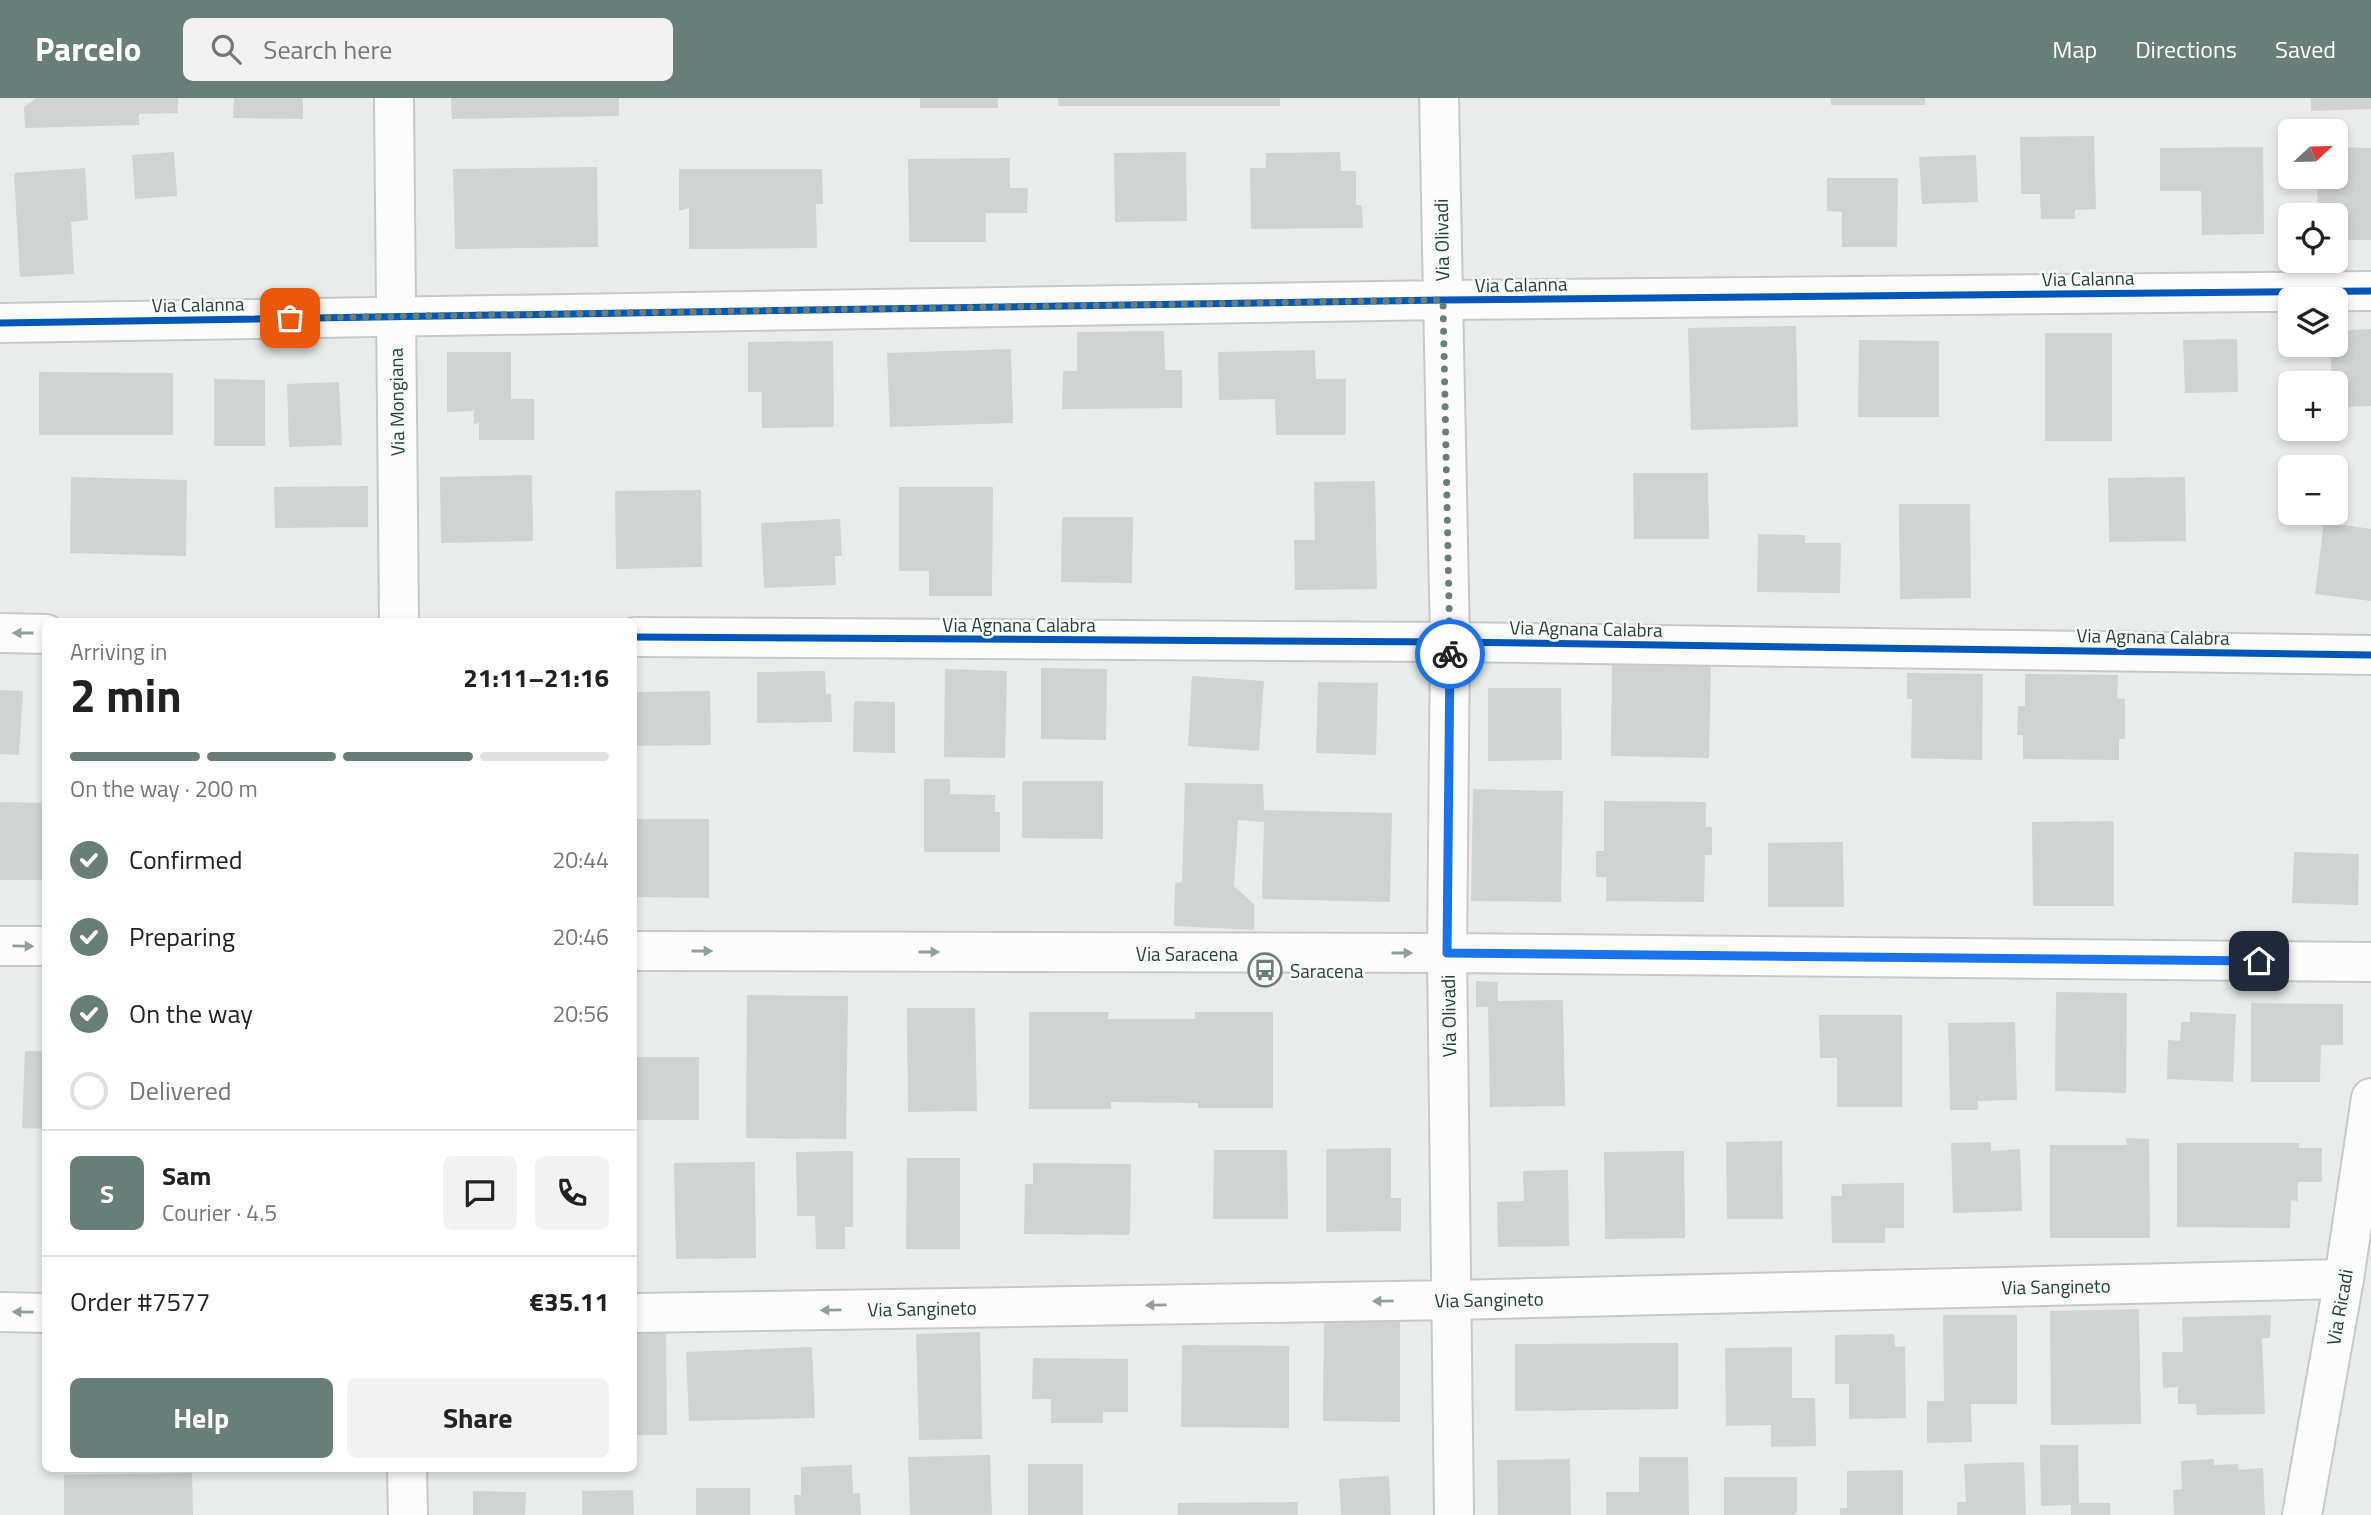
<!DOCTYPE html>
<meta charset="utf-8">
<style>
:root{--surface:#fff;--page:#f2f2f2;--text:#222;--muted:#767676;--line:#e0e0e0;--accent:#697e78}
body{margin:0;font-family:"Titillium Web",sans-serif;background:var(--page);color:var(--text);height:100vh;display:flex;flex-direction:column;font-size:26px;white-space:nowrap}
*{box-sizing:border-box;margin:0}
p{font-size:23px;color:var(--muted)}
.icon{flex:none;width:38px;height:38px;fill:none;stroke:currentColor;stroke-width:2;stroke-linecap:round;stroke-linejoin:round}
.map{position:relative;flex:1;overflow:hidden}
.details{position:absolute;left:42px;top:520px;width:595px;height:854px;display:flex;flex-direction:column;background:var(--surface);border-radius:10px;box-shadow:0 4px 10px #0003}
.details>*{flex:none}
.needle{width:46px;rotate:68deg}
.controls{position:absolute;left:2278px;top:21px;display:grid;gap:14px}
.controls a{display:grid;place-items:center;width:70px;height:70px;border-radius:10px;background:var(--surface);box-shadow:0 4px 10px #0003;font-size:35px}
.pin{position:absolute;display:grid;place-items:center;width:60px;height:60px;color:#fff;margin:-30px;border-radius:14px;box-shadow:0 4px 10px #0006}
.courier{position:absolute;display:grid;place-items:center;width:70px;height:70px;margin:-35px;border:5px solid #1a73e8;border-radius:50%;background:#fff;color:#222;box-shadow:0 2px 9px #0007}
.head em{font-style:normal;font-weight:700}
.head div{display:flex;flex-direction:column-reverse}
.head{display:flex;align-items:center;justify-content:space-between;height:119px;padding:0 28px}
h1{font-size:46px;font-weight:700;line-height:52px}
.bar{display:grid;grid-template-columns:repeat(4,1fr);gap:10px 7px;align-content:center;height:84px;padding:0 28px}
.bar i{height:9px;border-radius:5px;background:var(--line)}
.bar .selected{background:var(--accent)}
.bar p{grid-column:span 4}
.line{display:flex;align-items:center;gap:18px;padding:0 28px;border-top:2px solid var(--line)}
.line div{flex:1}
.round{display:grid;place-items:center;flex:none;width:74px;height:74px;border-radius:10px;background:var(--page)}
ol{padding:0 28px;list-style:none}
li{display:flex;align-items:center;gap:21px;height:77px}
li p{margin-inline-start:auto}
li .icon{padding:7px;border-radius:50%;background:var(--accent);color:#fff;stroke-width:4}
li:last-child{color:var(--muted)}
li i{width:38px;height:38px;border:4px solid var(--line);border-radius:50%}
.primary-button{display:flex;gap:14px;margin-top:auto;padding:14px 28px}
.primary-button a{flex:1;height:80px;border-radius:10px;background:var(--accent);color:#fff;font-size:28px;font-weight:700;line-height:80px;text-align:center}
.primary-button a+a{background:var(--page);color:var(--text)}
header{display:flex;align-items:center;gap:42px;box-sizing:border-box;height:98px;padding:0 35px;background:var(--accent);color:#fff}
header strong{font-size:33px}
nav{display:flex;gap:38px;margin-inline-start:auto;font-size:24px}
.search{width:490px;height:63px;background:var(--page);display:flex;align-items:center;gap:18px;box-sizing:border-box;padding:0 24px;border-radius:10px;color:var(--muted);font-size:26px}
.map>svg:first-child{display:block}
.building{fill:#cfd4d2}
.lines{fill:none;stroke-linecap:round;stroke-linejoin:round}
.minor-casing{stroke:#c5cac8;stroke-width:42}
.minor{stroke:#fcfcfc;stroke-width:38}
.cycleway-casing{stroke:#f7fbf9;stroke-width:11}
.cycleway{stroke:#0057b8;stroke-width:7}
.oneway{fill:#909f9b}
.done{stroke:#697e78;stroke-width:7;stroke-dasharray:0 12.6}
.route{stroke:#1a73e8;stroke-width:9}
.labels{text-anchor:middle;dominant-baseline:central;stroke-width:5;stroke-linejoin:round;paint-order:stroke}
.street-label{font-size:19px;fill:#24423a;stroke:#f7fbf9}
.poi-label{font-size:19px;fill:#24423a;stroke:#f7fbf9;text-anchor:start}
</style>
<header>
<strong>Parcelo</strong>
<div class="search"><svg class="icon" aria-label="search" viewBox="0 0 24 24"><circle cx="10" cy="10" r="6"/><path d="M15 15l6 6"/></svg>Search here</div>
<nav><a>Map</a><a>Directions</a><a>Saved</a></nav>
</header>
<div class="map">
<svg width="2371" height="1417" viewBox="0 0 2371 1417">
<rect width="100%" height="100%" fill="#e8edeb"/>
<path class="building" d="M36 0H178V15L139 16V27L25 30 24 9Z
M234 0H303V21L233 20Z
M451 0H619V18L452 21Z
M920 0H998V10H920Z
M1058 0H1280V8H1058Z
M1831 0H1925V7H1831Z
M2311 0H2371V11L2311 13Z
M2094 38 2096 111 2075 112V121H2041L2040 96H2021L2020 39Z
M2263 49 2264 136 2202 137 2201 93H2160V50Z
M2336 49 2371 50V142H2336V117H2317L2318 79H2336Z
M174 54 177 98 135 101 132 57Z
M1186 54 1187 123 1115 124 1114 55Z
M1340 54 1341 73H1356V107H1362L1363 130 1251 131 1250 70H1266V55Z
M1976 57 1978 104 1922 106 1919 59Z
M1010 60V90H1028L1027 115H986V144H909L908 61Z
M597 69 598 149 455 151 453 71Z
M85 70 88 122 71 124 74 176 20 179 14 75Z
M679 71H822L823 106H816L817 150 689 151V110L679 113Z
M1827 80H1898L1897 149H1842V114L1827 113Z
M1796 228 1798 329 1691 332 1688 230Z
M2371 231V308L2336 309V285H2332L2330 247H2336V233Z
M1164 233 1165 272H1182V310L1062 311 1063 273H1077V234Z
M2045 235H2112V343H2045Z
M2237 241 2238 294 2185 295 2183 242Z
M1859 242 1939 243V319H1858Z
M833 243 834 329 762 330V294H748V244Z
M1011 251 1013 325 890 329 887 255Z
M1315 252 1316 281H1346V337H1276L1275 301 1219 302 1218 254Z
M447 254H511V301H534V342H479V325L474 326V313L447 314Z
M39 274 173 275V337H39Z
M214 281 265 282V348H214Z
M339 284 342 347 289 349 287 286Z
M1633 375H1708L1709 441H1634Z
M532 377 533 443 441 445 440 379Z
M71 379 187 382 186 458 70 455Z
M2185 379 2186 443 2109 444 2108 380Z
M1375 383 1377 491 1295 492 1294 442H1315L1314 384Z
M368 388V429L275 430 274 389Z
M899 389H993L992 498H929V473H899Z
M701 392 702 469 616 471 615 393Z
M1899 406H1970L1971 500 1900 501Z
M1062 419H1133L1132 485 1061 484Z
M840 421 842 458H835L836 487 764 490 761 425Z
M2324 424 2371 431V503L2315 496Z
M1758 436 1805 437V445H1841L1840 495 1757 494Z
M1612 563 1711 565 1709 660 1611 658Z
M1041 570 1107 571 1106 642 1041 641Z
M945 571 1007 573 1005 660 944 659Z
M825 573 826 596H831L832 624 757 625V574Z
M1907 575 1983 576 1982 662 1911 660 1912 601H1907Z
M2025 576 2118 577 2117 600 2125 601V641H2119V662L2023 661V637H2017L2018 608H2025Z
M1192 578 1264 583 1259 653 1188 648Z
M1318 584 1378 585 1376 657 1316 655Z
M1488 590H1561L1562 662 1488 663Z
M0 592 23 593 19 657 0 656Z
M710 593 711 647 634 648V594Z
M854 603 895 604V655L853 654Z
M924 681H950V696L995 697V714H1000V754H924Z
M1022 683H1103V741L1022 740Z
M1185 685 1263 686 1264 712 1392 715 1390 804 1262 801 1264 724 1238 722 1234 788 1254 806V832L1174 828 1175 785 1182 784Z
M1473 691 1563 693 1561 804 1471 803Z
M1604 703 1706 704V729H1712V757H1705L1704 804 1606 803V779H1596V753H1604Z
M0 704 46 705V782H0Z
M634 721H709V800L634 799Z
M2114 723V808H2033L2032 724Z
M1843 744 1844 809H1768V745Z
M2294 754 2359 756 2358 807 2292 805Z
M1476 883 1498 884V903L1563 902 1565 1008 1490 1009 1488 909H1476Z
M2056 894 2127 895 2126 995 2055 993Z
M747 897 848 898 846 1041 746 1040Z
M2251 905 2343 906V947H2321L2320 984H2251Z
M907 910H975L977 1013 908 1014Z
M1029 914H1109L1108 921H1195V914H1273V1010H1198V1005L1111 1004V1011H1029Z
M2190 914 2236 916 2233 984 2167 981 2168 942 2180 943 2181 924H2190Z
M1819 917H1902V1009H1837V960H1820Z
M2015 924 2017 1002 1978 1003V1012H1950L1948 925Z
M25 953H46V1031L22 1030Z
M634 959H699V1022H634Z
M2126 1040 2149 1041 2150 1140H2050V1047H2127Z
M1782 1043 1783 1121H1727L1726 1044Z
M1991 1044V1053L2020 1051 2022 1113 1953 1115 1951 1045Z
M2177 1045H2299V1050H2322V1084H2298V1103L2291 1102 2290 1130 2177 1129Z
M1391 1050V1100H1401V1133L1326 1134V1051Z
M1214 1052H1287L1288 1121H1213Z
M853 1053V1129H845V1151H816L815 1118H797L796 1054Z
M1684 1053 1685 1140 1605 1141 1604 1054Z
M907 1060H960V1151H906Z
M755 1064 756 1160 676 1161 674 1065Z
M1033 1065 1131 1066 1130 1137 1024 1136 1025 1086H1033Z
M1568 1072 1569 1148 1498 1149 1497 1104 1524 1103 1523 1073Z
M1904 1085V1130H1885V1145H1832L1831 1098H1842V1086Z
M2139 1211 2141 1326 2051 1327 2050 1213Z
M1943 1217H2017V1306H1971L1972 1344 1927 1345V1303H1944Z
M2271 1217 2270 1240H2262L2265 1316 2197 1317 2196 1306H2178V1289L2163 1290 2162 1254H2183L2182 1219Z
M1324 1218 1400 1219V1324L1323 1323Z
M666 1232 667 1337H634V1233Z
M980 1234 982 1341 919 1342 916 1236Z
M1894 1236 1895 1249 1905 1248 1906 1320 1849 1321V1286H1835V1237Z
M1678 1245V1311L1515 1313V1246Z
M1182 1247 1289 1248V1330L1181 1329Z
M812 1249 815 1320 689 1323 686 1254Z
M1792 1249V1300H1815L1816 1348 1771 1349V1327L1726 1328 1725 1250Z
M1033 1260 1128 1261V1314H1103V1325H1051V1301H1032Z
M2040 1347H2078L2079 1405H2110V1417H2071V1407L2041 1408Z
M990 1357 992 1417H910L908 1359Z
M1639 1359H1688L1689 1417H1606V1394H1639Z
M1570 1361 1571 1417H1498L1497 1362Z
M2214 1361V1367L2238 1366 2239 1372 2263 1370 2265 1417H2174L2173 1392 2182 1391 2181 1363Z
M2024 1364 2026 1417H1957V1404H1966L1964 1366Z
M1028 1366H1083V1417H1028Z
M852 1367 853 1396 860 1395 861 1417H795L794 1397H801V1369Z
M1903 1372V1417H1840V1410H1847V1373Z
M192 1375 193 1417H64V1377Z
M1389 1378 1391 1417H1341L1339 1381Z
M1724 1379H1797V1414L1793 1417H1724Z
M696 1390H750V1417H696Z
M633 1392 634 1417H582V1393Z
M473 1393 526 1394 525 1417H473Z
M1298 1404V1417H1178V1405Z"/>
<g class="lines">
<defs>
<path id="minor" d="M394 0 399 523
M1439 0 1450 544 1447 855 1454 1417
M0 225 1443 202 2371 193
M0 535 46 536
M634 539 1450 544 2371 557
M0 848H46
M634 853 1447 855 2371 864
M0 1214 46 1215
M634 1215 1452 1202 2344 1181
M407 1370 408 1417
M2302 1417 2344 1181 2371 1000"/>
</defs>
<use href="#minor" class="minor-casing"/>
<use href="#minor" class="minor"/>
<defs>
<path id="cycleway" d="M0 225 1443 202 2371 193
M634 539 1450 544 2371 557"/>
</defs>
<use href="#cycleway" class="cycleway-casing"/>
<use href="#cycleway" class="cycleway"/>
</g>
<defs><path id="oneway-solid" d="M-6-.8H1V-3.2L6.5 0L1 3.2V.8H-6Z" transform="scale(1.75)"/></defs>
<g class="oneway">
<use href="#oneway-solid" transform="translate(23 535) rotate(-180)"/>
<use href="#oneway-solid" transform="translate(23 848) rotate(1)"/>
<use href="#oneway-solid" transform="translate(702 853)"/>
<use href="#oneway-solid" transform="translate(929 854)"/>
<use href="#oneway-solid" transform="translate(1402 855)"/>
<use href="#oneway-solid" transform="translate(1383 1203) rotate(179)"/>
<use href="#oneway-solid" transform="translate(1156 1207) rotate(179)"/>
<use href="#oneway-solid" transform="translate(831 1212) rotate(179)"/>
<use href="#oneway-solid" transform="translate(23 1214) rotate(-179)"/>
</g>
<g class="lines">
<path class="done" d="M290 220 1443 202 1450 556"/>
<path class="route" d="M1450 556 1447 855 2259 863"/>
</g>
<defs>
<symbol id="bus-ring" viewBox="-11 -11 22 22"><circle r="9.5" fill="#f7fbf9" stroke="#697e78" stroke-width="1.5"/><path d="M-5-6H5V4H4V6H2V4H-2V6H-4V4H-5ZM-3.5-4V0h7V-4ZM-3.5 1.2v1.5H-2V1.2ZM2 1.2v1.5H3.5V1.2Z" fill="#697e78"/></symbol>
</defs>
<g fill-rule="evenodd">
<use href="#bus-ring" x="1246" y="853" width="38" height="38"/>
</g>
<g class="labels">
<g class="street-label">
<text transform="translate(1441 142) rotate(-91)">Via Olivadi</text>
<text transform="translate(2088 180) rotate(-1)">Via Calanna</text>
<text transform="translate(1521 186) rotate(-1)">Via Calanna</text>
<text transform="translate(198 206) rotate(-1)">Via Calanna</text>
<text transform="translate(396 304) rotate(-91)">Via Mongiana</text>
<text x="1019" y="526">Via Agnana Calabra</text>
<text transform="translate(1586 530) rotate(1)">Via Agnana Calabra</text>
<text transform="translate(2153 538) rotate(1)">Via Agnana Calabra</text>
<text x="1187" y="855">Via Saracena</text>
<text transform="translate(1448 918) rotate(-91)">Via Olivadi</text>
<text transform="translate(2056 1188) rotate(-1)">Via Sangineto</text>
<text transform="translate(1489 1201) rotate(-1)">Via Sangineto</text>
<text transform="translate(2339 1209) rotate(-80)">Via Ricadi</text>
<text transform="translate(922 1210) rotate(-1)">Via Sangineto</text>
</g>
<g class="poi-label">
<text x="1290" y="872">Saracena</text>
</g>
</g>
</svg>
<div class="controls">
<a><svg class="needle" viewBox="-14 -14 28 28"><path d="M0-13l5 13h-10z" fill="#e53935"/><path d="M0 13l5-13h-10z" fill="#767676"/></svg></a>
<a><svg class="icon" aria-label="locate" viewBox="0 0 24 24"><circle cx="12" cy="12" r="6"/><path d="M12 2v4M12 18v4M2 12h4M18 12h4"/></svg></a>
<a><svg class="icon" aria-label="layers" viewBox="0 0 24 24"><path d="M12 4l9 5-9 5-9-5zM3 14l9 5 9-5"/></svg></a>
<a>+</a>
<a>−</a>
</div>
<div class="pin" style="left:290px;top:220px;background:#ea580c"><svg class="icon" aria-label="bag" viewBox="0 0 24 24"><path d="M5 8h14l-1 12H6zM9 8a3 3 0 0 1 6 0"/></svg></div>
<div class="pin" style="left:2259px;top:863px;background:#1f2937"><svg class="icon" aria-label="home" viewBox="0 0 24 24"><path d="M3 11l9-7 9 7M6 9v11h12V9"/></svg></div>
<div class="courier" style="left:1450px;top:556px"><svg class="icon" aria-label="bike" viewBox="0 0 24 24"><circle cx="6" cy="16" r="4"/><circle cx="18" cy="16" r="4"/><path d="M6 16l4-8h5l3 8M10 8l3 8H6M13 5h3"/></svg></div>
<section class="details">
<div class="head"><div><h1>2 min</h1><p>Arriving in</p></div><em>21:11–21:16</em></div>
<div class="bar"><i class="selected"></i><i class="selected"></i><i class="selected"></i><i></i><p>On the way · 200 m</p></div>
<ol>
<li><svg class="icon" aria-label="check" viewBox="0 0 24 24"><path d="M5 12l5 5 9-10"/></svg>Confirmed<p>20:44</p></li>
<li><svg class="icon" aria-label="check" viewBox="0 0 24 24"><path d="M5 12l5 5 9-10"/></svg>Preparing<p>20:46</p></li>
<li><svg class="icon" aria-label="check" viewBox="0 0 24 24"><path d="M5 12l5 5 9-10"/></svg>On the way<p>20:56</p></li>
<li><i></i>Delivered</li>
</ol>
<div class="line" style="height:126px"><b class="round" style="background:var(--accent);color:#fff">S</b><div><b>Sam</b><p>Courier · 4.5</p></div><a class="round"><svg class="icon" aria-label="chat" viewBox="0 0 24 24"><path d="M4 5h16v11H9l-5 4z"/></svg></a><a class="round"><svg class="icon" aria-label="phone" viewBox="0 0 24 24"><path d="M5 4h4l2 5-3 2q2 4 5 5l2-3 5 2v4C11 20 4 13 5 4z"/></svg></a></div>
<div class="line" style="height:91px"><div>Order #7577</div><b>€35.11</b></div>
<div class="primary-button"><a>Help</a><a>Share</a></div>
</section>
</div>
